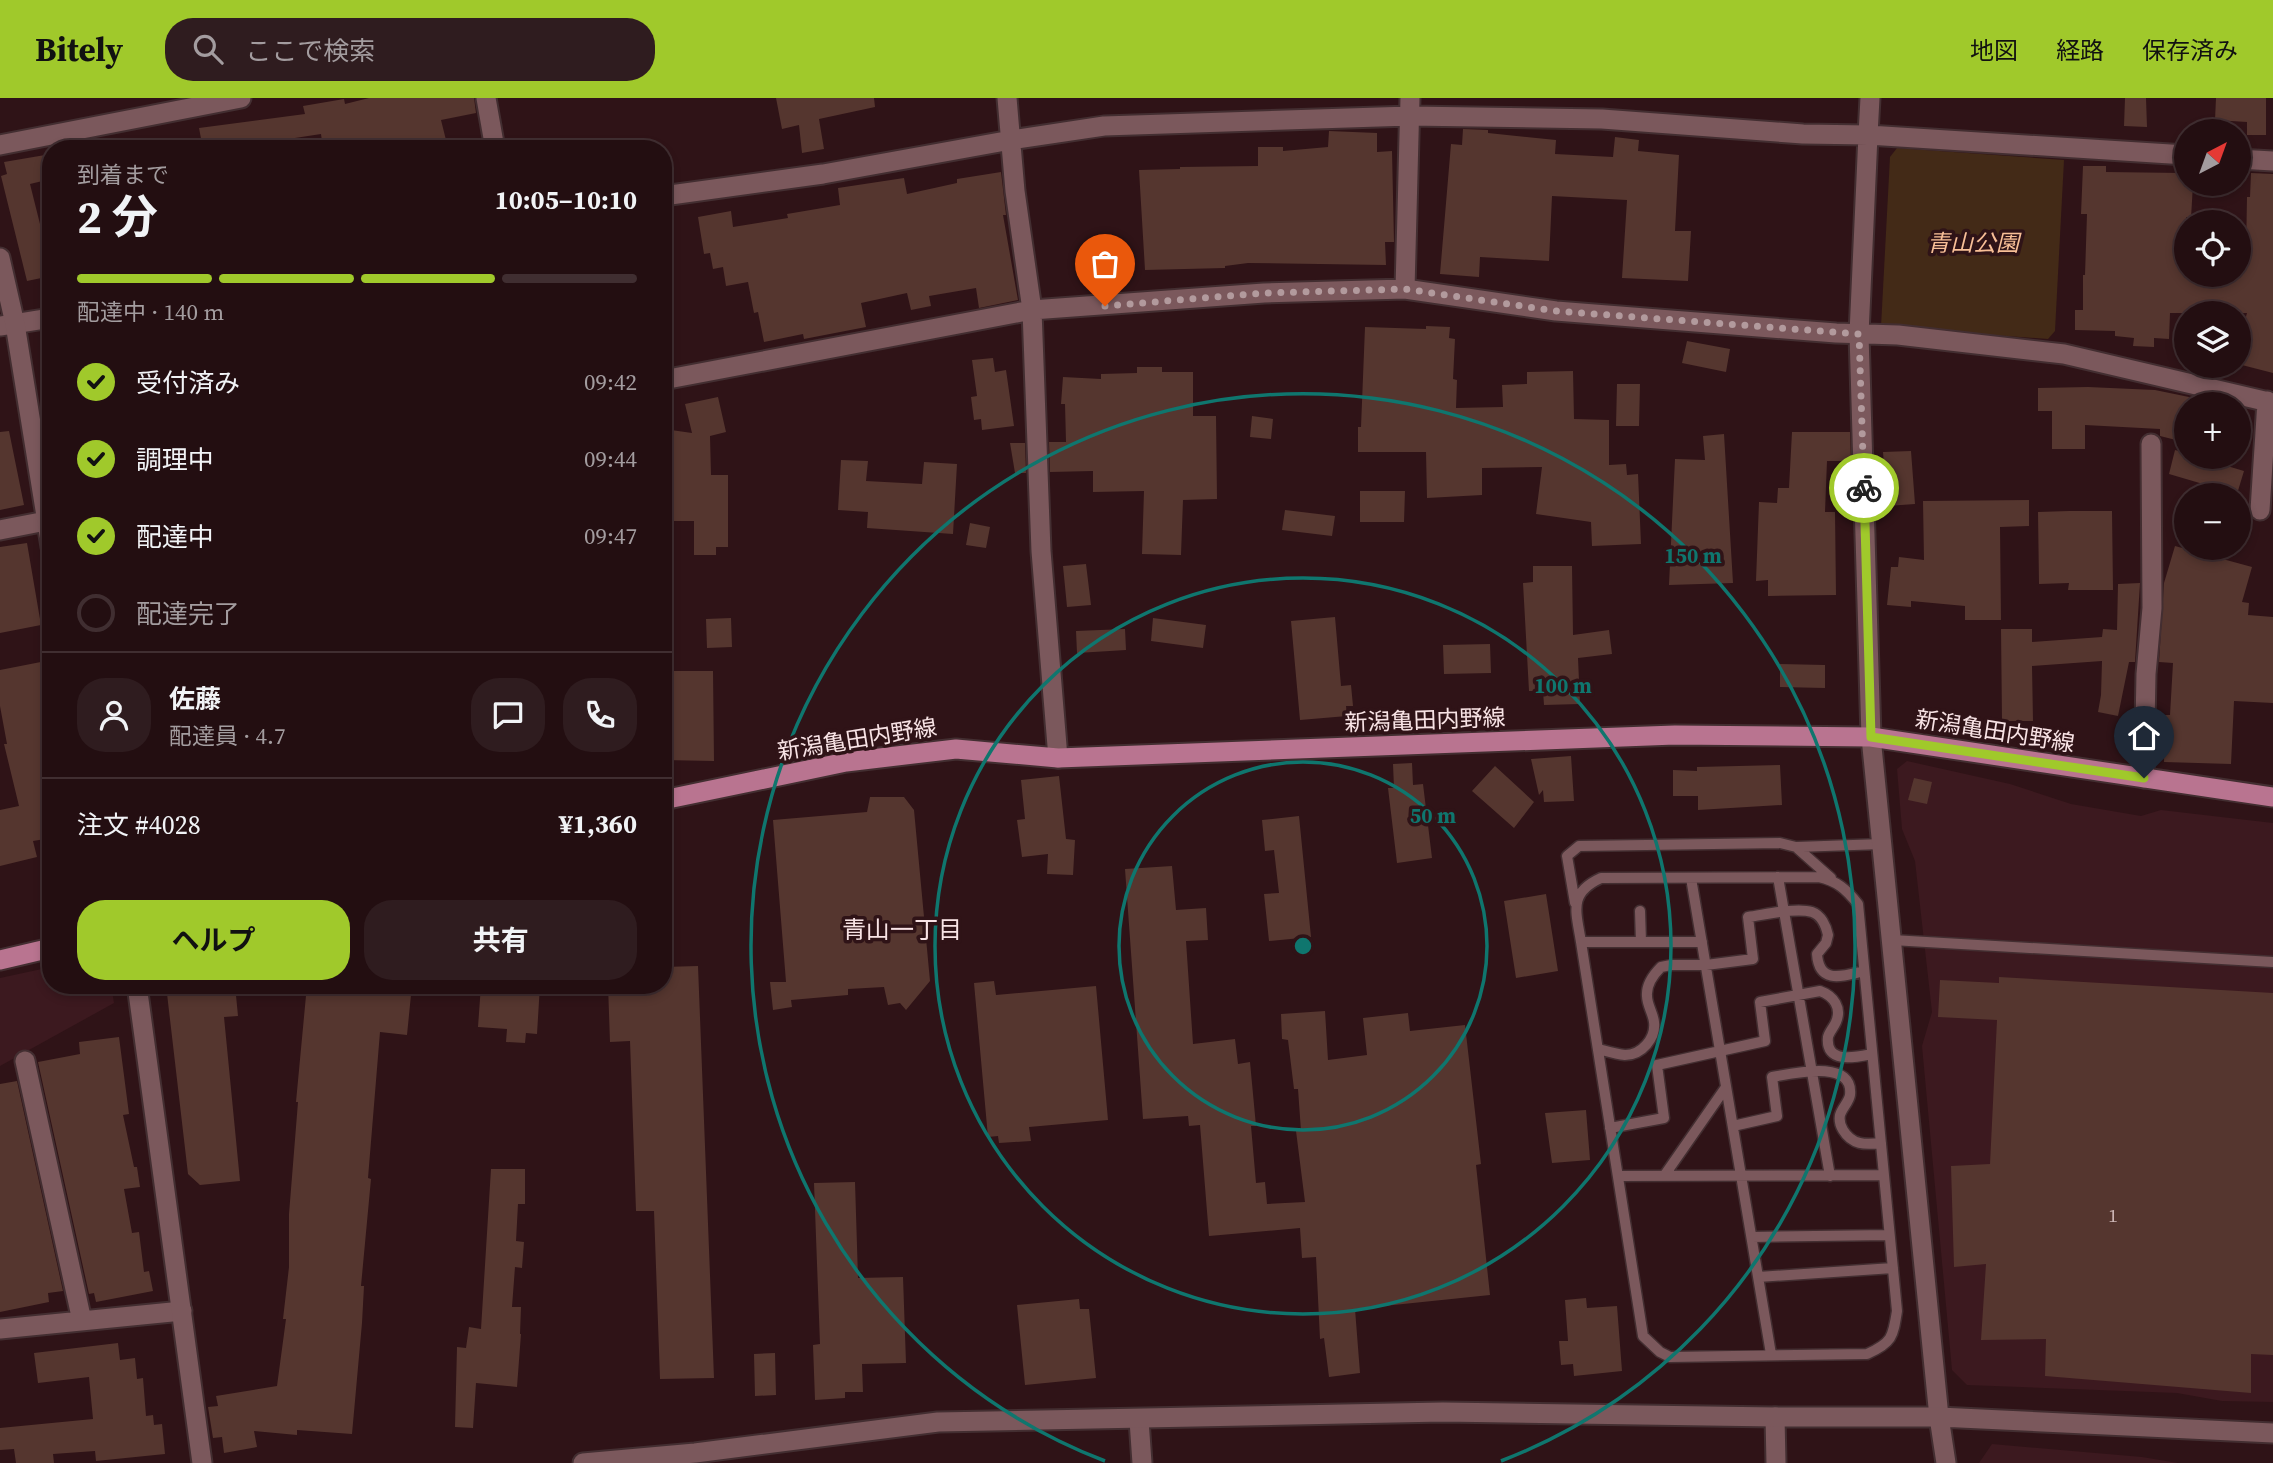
<!DOCTYPE html>
<html lang="ja">
<meta charset="utf-8">
<style>
:root{--surface:#230e11;--page:#2f1c1f;--text:#f1f3f6;--muted:#a39c9f;--line:#402e31;--accent:#a0c92b}
body{margin:0;font-family:"Source Serif 4","Noto Sans JP",serif;background:var(--page);color:var(--text);height:100vh;display:flex;flex-direction:column;font-size:26px;white-space:nowrap}
*{box-sizing:border-box;margin:0}
p{font-size:23px;color:var(--muted)}
.icon{flex:none;width:38px;height:38px;fill:none;stroke:currentColor;stroke-width:2;stroke-linecap:round;stroke-linejoin:round}
.map{position:relative;flex:1;overflow:hidden}
.side{position:absolute;left:42px;top:42px;width:630px;height:854px;display:flex;flex-direction:column;background:var(--surface);border-radius:28px;box-shadow:0 4px 10px #0003,0 0 0 2px var(--line)}
.side>*{flex:none}
.needle{width:46px;rotate:41deg}
.fabs{position:absolute;left:2174px;top:21px;display:grid;gap:14px}
.fabs a{display:grid;place-items:center;width:77px;height:77px;border-radius:50%;background:var(--surface);box-shadow:0 4px 10px #0003,0 0 0 2px var(--line);font-size:35px}
.pin{position:absolute;display:grid;place-items:center;width:60px;height:60px;color:#fff;margin:-72px -30px;border-radius:50% 50% 50% 0;rotate:-45deg;box-shadow:0 0 7px #0007}
.pin .icon{rotate:45deg}
.courier{position:absolute;display:grid;place-items:center;width:70px;height:70px;margin:-35px;border:5px solid #a0c92b;border-radius:50%;background:#fff;color:#222;box-shadow:0 2px 9px #0007}
.head em{font-style:normal;font-weight:700}
.head div{display:flex;flex-direction:column-reverse}
.head{display:flex;align-items:center;justify-content:space-between;height:119px;padding:0 35px}
h1{font-size:46px;font-weight:700;line-height:52px}
.bar{display:grid;grid-template-columns:repeat(4,1fr);gap:10px 7px;align-content:center;height:84px;padding:0 35px}
.bar i{height:9px;border-radius:5px;background:var(--line)}
.bar .selected{background:var(--accent)}
.bar p{grid-column:span 4}
.line{display:flex;align-items:center;gap:18px;padding:0 35px;border-top:2px solid var(--line)}
.line div{flex:1}
.round{display:grid;place-items:center;flex:none;width:74px;height:74px;border-radius:28px;background:var(--page)}
ol{padding:0 35px;list-style:none}
li{display:flex;align-items:center;gap:21px;height:77px}
li p{margin-inline-start:auto}
li .icon{padding:7px;border-radius:50%;background:var(--accent);color:#111;stroke-width:4}
li:last-child{color:var(--muted)}
li i{width:38px;height:38px;border:4px solid var(--line);border-radius:50%}
.cta{display:flex;gap:14px;margin-top:auto;padding:14px 35px}
.cta a{flex:1;height:80px;border-radius:28px;background:var(--accent);color:#111;font-size:28px;font-weight:700;line-height:80px;text-align:center}
.cta a+a{background:var(--page);color:var(--text)}
header{display:flex;align-items:center;gap:42px;box-sizing:border-box;height:98px;padding:0 35px;background:var(--accent);color:#111}
header strong{font-size:33px}
nav{display:flex;gap:38px;margin-inline-start:auto;font-size:24px}
.search{width:490px;height:63px;background:var(--page);display:flex;align-items:center;gap:18px;box-sizing:border-box;padding:0 24px;border-radius:28px;color:var(--muted);font-size:26px}
.map>svg:first-child{display:block}
.built{fill:#3c191f}
.green{fill:#432a17}
.building{fill:#55362f}
.lines{fill:none;stroke-linecap:round;stroke-linejoin:round}
.service-casing{stroke:#432e31;stroke-width:13}
.minor-casing{stroke:#432e31;stroke-width:23}
.tertiary-casing{stroke:#432e31;stroke-width:23}
.primary-casing{stroke:#432e31;stroke-width:23}
.service{stroke:#7b585c;stroke-width:10}
.minor{stroke:#7b585c;stroke-width:19}
.tertiary{stroke:#7b585c;stroke-width:19}
.primary{stroke:#b97490;stroke-width:19}
.done{stroke:#b29a9d;stroke-width:7;stroke-dasharray:0 12.6}
.route{stroke:#a0c92b;stroke-width:9}
.ring{fill:none;stroke:#0f766e;stroke-width:3.5}
.labels{text-anchor:middle;dominant-baseline:central;stroke-width:7;stroke-linejoin:round;paint-order:stroke}
.number-label{font-size:19px;fill:#cfb8b8}
.park-label{font-size:23px;font-style:italic;fill:#f8bf97;stroke:#2f1317}
.street-label{font-size:23px;fill:#f8e3e5;stroke:#2f1317}
.neighbourhood-label{font-size:24px;fill:#f8e3e5;stroke:#2f1317}
.centre{fill:#0f766e;stroke:#2f1317;stroke-width:3.5}
.ring-label{font-size:21px;text-anchor:middle;font-weight:bold;fill:#0f766e;stroke:#2f1317;stroke-width:7;stroke-linejoin:round;paint-order:stroke}
</style>
<header>
<strong>Bitely</strong>
<div class="search"><svg class="icon" aria-label="search" viewBox="0 0 24 24"><circle cx="10" cy="10" r="6"/><path d="M15 15l6 6"/></svg>ここで検索</div>
<nav><a>地図</a><a>経路</a><a>保存済み</a></nav>
</header>
<div class="map">
<svg width="2273" height="1365" viewBox="0 0 2273 1365">
<rect width="100%" height="100%" fill="#2f1317"/>
<path class="built" d="M1907 663 2010 686 2071 706 2141 718 2161 712 2273 725V1304L2222 1303 2177 1295 1967 1287 1952 1272 1922 948 1932 914 1915 763 1902 731 1897 671Z
M51 869V887H111L114 905 0 968V880Z
M1992 1346 2142 1359 2178 1365H1979Z"/>
<path class="green" d="M1897 50 2064 62 2055 233 2048 241 1881 229 1890 59Z"/>
<path class="building" d="M369 0H474L476 15 441 22 446 42 422 46 421 42 381 51H365L363 45 323 51 321 36 282 42 283 51H203L199 30 305 16 303 8 344 1 345 6Z
M776 0H874L875 9 819 21 824 51 802 55 799 27 782 31Z
M2125 0H2146L2147 29 2124 28Z
M2216 0H2266V37H2247V24L2215 22Z
M1463 31 1488 32V35L1556 42 1555 56 1613 59 1615 39 1639 42 1638 53 1679 57 1675 133H1691L1688 183 1622 180 1627 102 1552 98 1549 163 1480 159 1479 179 1440 176 1451 46 1462 47Z
M1329 33 1377 35V54L1392 53 1394 144H1385L1386 167 1248 165 1225 168V170L1145 172 1139 72 1180 71V69L1258 68V49H1283V53L1328 49Z
M51 56V81L30 86 44 142 51 141V178L27 183 1 78 7 76 4 64Z
M2083 68H2106V74L2182 75V78H2186V86H2193L2191 120 2186 119V177H2238V154L2246 155 2247 99H2250L2251 75 2273 76V275L2238 266V247L2247 215H2170L2169 241 2154 240V249L2133 248 2134 240 2115 238V233L2075 232V212H2083V177H2085L2087 116H2081Z
M1001 74 1006 117H1003L1018 202 979 210 976 190 929 198 931 208 911 212 907 195 861 205 866 229 804 241 803 236 764 244 758 214 754 215 748 184 726 188 723 169 713 171 710 155 704 156 698 119 731 113 733 129 788 120 787 116 840 107 838 90 904 80 907 96 957 85V81Z
M1426 228 1450 229 1449 240 1455 241 1453 281 1457 282 1456 310 1503 309 1502 287 1527 286V274L1573 273 1574 321 1609 322V367L1626 366 1627 377 1638 376 1641 446 1592 448 1591 424 1536 416 1542 369 1482 370V397L1427 400 1426 354H1358V329H1361L1365 229 1426 231Z
M1687 243 1730 251 1726 274 1682 265Z
M993 260 995 274 1006 272 1014 328 982 332 981 321 974 322 971 299 977 298 972 262Z
M1137 269H1162V274H1193V318H1216L1217 401 1183 402 1181 457 1142 456 1144 393 1093 394V373L1050 374 1049 344H1066L1065 306H1061L1063 279 1101 281V276L1137 275Z
M1617 286H1640L1639 328H1616Z
M2088 289 2155 292 2189 299 2188 306H2186L2180 343 2160 338V331L2085 327V351H2052V313H2038V290Z
M718 299 726 334 710 338 711 377H728V449H716V457H694V423H663V384H668L664 331 692 335 685 306Z
M1252 318 1273 321 1271 341 1250 339Z
M9 333 24 407 0 412V334Z
M1792 334H1850L1851 363H1827L1825 414H1835L1836 497 1768 498V482L1756 483 1759 404 1777 405 1778 390H1789Z
M1724 336 1733 485 1669 487 1675 361 1705 362 1703 338Z
M1010 345H1025L1026 375H1015Z
M2175 352 2186 355V359H2197L2244 373 2237 396 2169 376Z
M1911 353 1915 406 1887 408 1883 354Z
M841 362 868 363 866 383 922 386 924 364 957 366 953 436 867 430 868 414 838 412Z
M1360 393H1405L1404 424H1360Z
M2029 402V428L2000 429 2001 522H1965V508L1911 503V509L1887 507 1891 469H1898L1899 459 1924 462 1923 403Z
M1285 412 1335 418 1332 438 1282 432Z
M2069 413H2112L2113 492H2068L2069 485 2039 486 2038 414Z
M970 425 990 429 986 450 966 447Z
M27 445 41 527 0 535V449Z
M2175 448 2252 469 2242 504 2249 505 2248 517 2273 519V605L2234 603 2231 666 2164 664 2165 617H2170L2173 565 2159 564 2164 485Z
M1086 466 1091 507 1067 509 1063 468Z
M1533 468H1572L1573 537 1609 532 1612 556 1578 560 1580 606 1544 607 1543 593H1529L1523 485 1533 484Z
M2140 485 2135 564H2129L2118 618 2098 614 2101 597 2102 563 2032 568 2033 623H2002L2001 531H2032V544L2102 539 2103 531 2117 532 2118 486Z
M1335 519 1341 588 1351 587 1353 608H1346L1347 618 1300 622 1291 523Z
M731 520 732 549 707 550 706 521Z
M1153 520 1206 527 1203 550 1151 543Z
M1125 531 1126 552 1077 555 1076 533Z
M1490 546 1491 575 1444 576 1443 547Z
M51 562V591L42 592 51 640V740L33 743 37 759 0 768V712L19 708 4 646H7L0 608V572Z
M1780 566 1825 567V590L1780 589Z
M663 573H713L714 663 663 662Z
M1571 658 1574 703 1544 704 1543 692 1539 697 1531 661Z
M1412 665 1413 687 1423 686 1432 760 1397 765 1388 690H1394L1393 666Z
M1780 667 1782 707 1698 712V698H1673V672L1697 673V669Z
M1495 668 1534 704 1514 730 1472 693Z
M1059 678 1066 741 1075 742 1073 777 1047 776 1048 756 1022 759 1017 722 1025 721 1021 682Z
M1914 680 1932 684 1927 706 1908 702Z
M870 699H904L914 712 930 883 906 912 900 905 888 907 884 889 848 891V897L791 902 792 909 773 912 770 884H786L773 722 867 714Z
M1299 718 1311 839 1269 843 1264 796 1279 795 1274 752 1265 753 1262 722Z
M1172 768 1176 812 1206 810 1208 842 1186 843 1193 946 1235 941 1238 966 1250 964 1256 1028H1251L1256 1085 1265 1084 1267 1106 1305 1104 1296 1033H1301L1298 991H1294L1288 942 1282 941 1281 916 1325 913 1328 962 1367 957 1363 920 1408 915 1410 933 1465 927 1481 1066 1476 1067 1490 1197 1355 1211 1360 1275 1329 1279 1324 1240 1320 1241 1316 1159 1302 1160 1300 1130 1209 1138 1200 1027 1189 1028 1188 1018 1143 1021 1125 771Z
M1546 796 1558 873 1516 880 1504 803Z
M698 868 714 1280 660 1281 654 1113H636L630 943 610 944 608 887H663V869Z
M1999 879 2273 895V1257L2251 1256V1295L2045 1278 2046 1241 1981 1242 1986 1166 1954 1169 1951 1068 1990 1066 1997 922 1938 919 1940 882 1999 885Z
M994 883 996 897 1096 888 1108 1022 1029 1029 1031 1043 999 1045 998 1038 988 1039 974 885Z
M166 887H235L238 918 224 919 240 1083 200 1087 188 1076Z
M307 887H412L407 937 380 934 368 1080 371 1081 361 1188H364L362 1225 352 1336 297 1332V1337L254 1333 257 1349 224 1355 222 1339 213 1340 208 1309 218 1308 216 1298 277 1288 286 1221H283L289 1169V1116L298 1004H296Z
M481 887H540L537 936 526 935 525 945 506 944 507 931 478 929Z
M119 939 129 1016 123 1017 134 1069H137L140 1089 124 1091 132 1135 139 1134 144 1174 149 1173 153 1193 96 1204 94 1195 89 1196 38 964 80 956 79 944Z
M17 983 63 1193 48 1195 49 1204 0 1214V986Z
M1586 1012 1590 1062 1552 1065 1545 1015Z
M491 1071H525V1106H518L516 1143 524 1144 522 1170 515 1169 512 1209H521L520 1236H521L517 1289 476 1285 473 1330 455 1329 457 1249 466 1250 469 1229 481 1231Z
M855 1084 858 1180 903 1179 906 1265 862 1266 863 1294H845V1300L815 1302 813 1247 820 1246 814 1085Z
M1586 1200 1587 1210 1617 1208 1622 1273 1574 1278 1573 1266 1561 1267 1559 1243H1568L1565 1202Z
M1079 1201 1080 1211H1089L1096 1280 1025 1287 1017 1207Z
M118 1245 120 1262 135 1260 137 1281 143 1280 146 1318 153 1317 154 1327 162 1326 165 1356 96 1363 95 1353 53 1356 54 1365H16L14 1351 0 1352V1330L93 1321 89 1279 38 1285 34 1255Z
M775 1255 776 1297 755 1298 754 1256Z"/>
<g class="lines">
<defs>
<path id="service" d="M1796 749 1882 746
M1778 779 1830 1078
M1819 779C1837 783 1846 791 1858 806L1897 1213C1893 1239 1892 1245 1867 1256L1670 1259 1660 1254 1643 1238 1581 844C1576 813 1568 795 1601 780Z
M1691 780 1771 1256
M1575 805 1567 758 1579 748 1780 745 1796 749 1831 780
M1640 813 1641 844
M1892 842 2273 864
M1581 844H1702
M1598 951C1606 953 1616 956 1625 957 1642 957 1656 940 1654 924 1653 915 1647 907 1647 898 1646 886 1653 877 1661 869L1671 867H1706L1753 861 1748 819C1764 817 1796 809 1812 814 1821 817 1826 828 1828 837L1826 845 1817 856C1819 887 1843 878 1864 873
M1733 1028 1777 1018 1772 979C1791 976 1854 960 1850 997 1849 1004 1842 1010 1840 1017 1839 1022 1840 1027 1843 1032 1852 1047 1865 1047 1881 1045
M1610 1030 1664 1020 1657 967 1765 943 1760 904 1820 893C1834 898 1842 910 1836 924 1834 929 1829 934 1828 939 1825 967 1857 959 1872 956
M1618 1078 1884 1077
M1664 1078 1726 989
M1752 1139 1889 1137
M1758 1179 1893 1170"/>
<path id="minor" d="M486 0 495 51
M1007 0 1015 93 1032 212 1041 453 1058 660
M0 47 241 0
M2238 61 2273 63
M663 98 823 76 1011 42 1104 28 1410 18 1602 21 1803 36 1868 37 1870 0
M1405 191 1410 0
M0 228 51 220
M663 282 1032 212 1264 195 1405 191 1556 213 1836 235 1898 237 2064 256 2273 305
M2260 412 2267 303
M0 432 51 422
M2144 680 2146 576 2152 510 2151 346
M25 963 82 1223
M0 1231 182 1213
M1775 1319 1776 1365
M1939 1319 1871 639 1859 236 1868 37 2186 57
M1139 1322 1142 1365"/>
<path id="tertiary" d="M0 160 15 226 51 449
M137 887 202 1365
M1939 1319 1946 1365
M583 1365 695 1355 938 1324 1443 1314 1775 1319H1939L2273 1335"/>
<path id="primary" d="M663 702 846 664 956 651 1058 660 1675 637 1871 639 2273 699
M0 862 51 850"/>
</defs>
<use href="#service" class="service-casing"/>
<use href="#minor" class="minor-casing"/>
<use href="#tertiary" class="tertiary-casing"/>
<use href="#primary" class="primary-casing"/>
<use href="#service" class="service"/>
<use href="#minor" class="minor"/>
<use href="#tertiary" class="tertiary"/>
<use href="#primary" class="primary"/>
</g>
<g class="lines">
<path class="done" d="M1105 208 1264 195 1405 191 1556 213 1859 236 1864 390"/>
<path class="route" d="M1864 390 1871 639 2144 680"/>
</g>
<g class="ring">
<circle cx="1303" cy="848" r="184"/>
<circle cx="1303" cy="848" r="368"/>
<path d="M1105 1363A552 552 0 1 1 1501 1363"/>
</g>
<g class="labels">
<g class="number-label">
<text x="2113" y="1117">1</text>
</g>
<g class="park-label">
<text x="1973" y="145">青山公園</text>
</g>
<g class="street-label">
<text transform="translate(1425 622) rotate(-2)">新潟亀田内野線</text>
<text transform="translate(1995 633) rotate(9)">新潟亀田内野線</text>
<text transform="translate(857 641) rotate(-9)">新潟亀田内野線</text>
</g>
<g class="neighbourhood-label">
<text x="902" y="831">青山一丁目</text>
</g>
</g>
<circle cx="1303" cy="848" r="10" class="centre"/>
<g class="ring-label">
<text x="1693" y="465">150 m</text>
<text x="1563" y="595">100 m</text>
<text x="1433" y="725">50 m</text>
</g>
</svg>
<div class="fabs">
<a><svg class="needle" viewBox="-14 -14 28 28"><path d="M0-13l5 13h-10z" fill="#e53935"/><path d="M0 13l5-13h-10z" fill="#a39c9f"/></svg></a>
<a><svg class="icon" aria-label="locate" viewBox="0 0 24 24"><circle cx="12" cy="12" r="6"/><path d="M12 2v4M12 18v4M2 12h4M18 12h4"/></svg></a>
<a><svg class="icon" aria-label="layers" viewBox="0 0 24 24"><path d="M12 4l9 5-9 5-9-5zM3 14l9 5 9-5"/></svg></a>
<a>+</a>
<a>−</a>
</div>
<div class="pin" style="left:1105px;top:208px;background:#ea580c"><svg class="icon" aria-label="bag" viewBox="0 0 24 24"><path d="M5 8h14l-1 12H6zM9 8a3 3 0 0 1 6 0"/></svg></div>
<div class="pin" style="left:2144px;top:680px;background:#1f2937"><svg class="icon" aria-label="home" viewBox="0 0 24 24"><path d="M3 11l9-7 9 7M6 9v11h12V9"/></svg></div>
<div class="courier" style="left:1864px;top:390px"><svg class="icon" aria-label="bike" viewBox="0 0 24 24"><circle cx="6" cy="16" r="4"/><circle cx="18" cy="16" r="4"/><path d="M6 16l4-8h5l3 8M10 8l3 8H6M13 5h3"/></svg></div>
<section class="side">
<div class="head"><div><h1>2 分</h1><p>到着まで</p></div><em>10:05–10:10</em></div>
<div class="bar"><i class="selected"></i><i class="selected"></i><i class="selected"></i><i></i><p>配達中 · 140 m</p></div>
<ol>
<li><svg class="icon" aria-label="check" viewBox="0 0 24 24"><path d="M5 12l5 5 9-10"/></svg>受付済み<p>09:42</p></li>
<li><svg class="icon" aria-label="check" viewBox="0 0 24 24"><path d="M5 12l5 5 9-10"/></svg>調理中<p>09:44</p></li>
<li><svg class="icon" aria-label="check" viewBox="0 0 24 24"><path d="M5 12l5 5 9-10"/></svg>配達中<p>09:47</p></li>
<li><i></i>配達完了</li>
</ol>
<div class="line" style="height:126px"><a class="round"><svg class="icon" aria-label="person" viewBox="0 0 24 24"><circle cx="12" cy="8" r="4"/><path d="M4 21q1-7 8-7t8 7"/></svg></a><div><b>佐藤</b><p>配達員 · 4.7</p></div><a class="round"><svg class="icon" aria-label="chat" viewBox="0 0 24 24"><path d="M4 5h16v11H9l-5 4z"/></svg></a><a class="round"><svg class="icon" aria-label="phone" viewBox="0 0 24 24"><path d="M5 4h4l2 5-3 2q2 4 5 5l2-3 5 2v4C11 20 4 13 5 4z"/></svg></a></div>
<div class="line" style="height:91px"><div>注文 #4028</div><b>¥1,360</b></div>
<div class="cta"><a>ヘルプ</a><a>共有</a></div>
</section>
</div>
